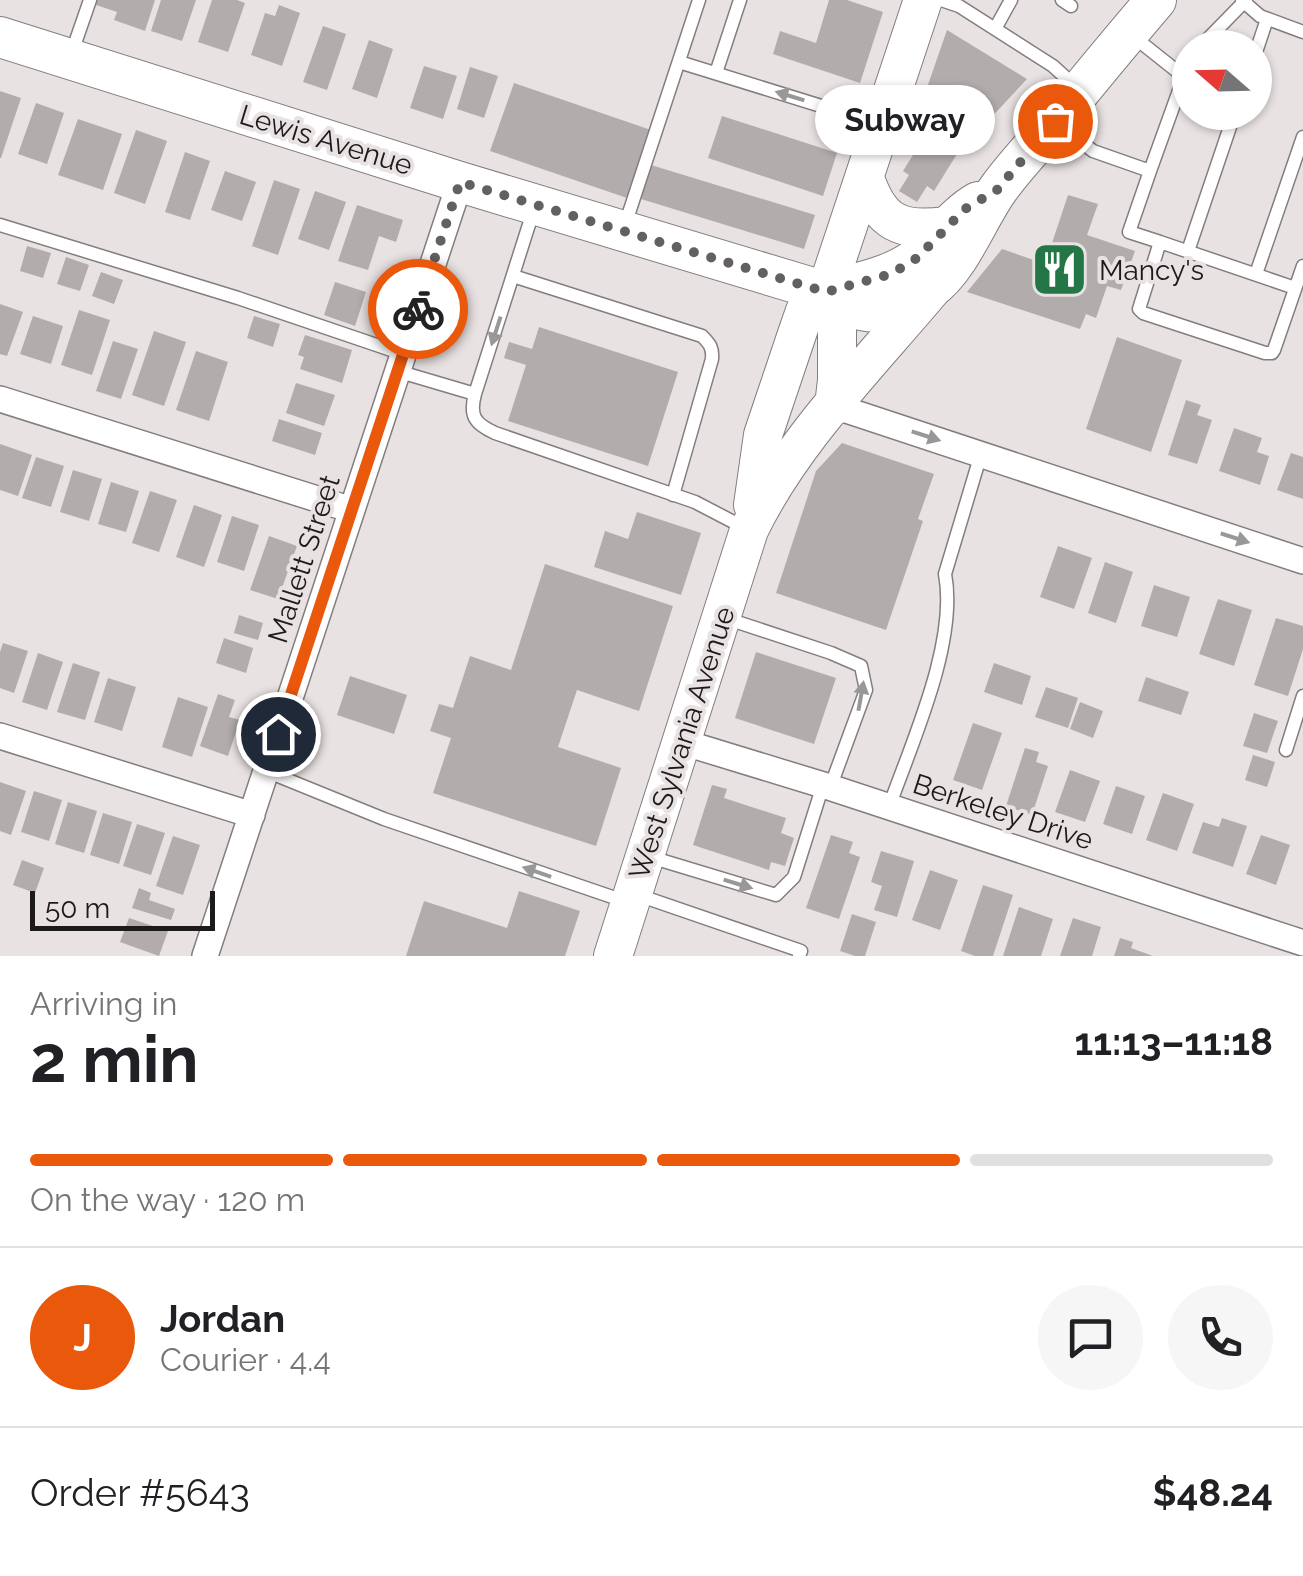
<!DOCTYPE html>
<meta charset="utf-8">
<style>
:root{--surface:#fff;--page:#f6f6f6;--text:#202124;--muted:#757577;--line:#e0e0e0;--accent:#ea580c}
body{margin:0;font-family:Raleway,sans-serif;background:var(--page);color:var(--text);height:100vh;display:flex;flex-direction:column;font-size:38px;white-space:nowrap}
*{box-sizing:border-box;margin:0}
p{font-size:32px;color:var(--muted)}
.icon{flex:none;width:55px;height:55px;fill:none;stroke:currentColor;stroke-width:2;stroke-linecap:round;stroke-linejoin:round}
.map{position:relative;height:956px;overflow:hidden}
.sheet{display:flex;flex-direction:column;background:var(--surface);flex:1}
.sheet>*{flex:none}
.needle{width:65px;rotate:290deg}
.fabs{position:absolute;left:1172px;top:30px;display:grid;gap:20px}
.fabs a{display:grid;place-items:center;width:100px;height:100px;border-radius:50%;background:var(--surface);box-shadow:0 2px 8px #0004;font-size:50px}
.scale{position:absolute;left:30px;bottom:25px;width:185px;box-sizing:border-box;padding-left:10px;border:5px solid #1d1a1b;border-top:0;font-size:28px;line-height:35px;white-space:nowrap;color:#1d1a1b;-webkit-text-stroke:8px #e9e2e3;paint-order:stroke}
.pin{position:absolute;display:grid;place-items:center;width:85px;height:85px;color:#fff;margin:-42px;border:5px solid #fff;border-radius:50%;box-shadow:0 2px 10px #0007}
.courier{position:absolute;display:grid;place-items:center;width:100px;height:100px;margin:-50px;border:8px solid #ea580c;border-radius:50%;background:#fff;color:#222;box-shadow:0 2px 12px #0007}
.bubble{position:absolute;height:70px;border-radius:35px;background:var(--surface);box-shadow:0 2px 8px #0004;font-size:32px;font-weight:700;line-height:70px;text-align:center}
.head em{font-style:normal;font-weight:700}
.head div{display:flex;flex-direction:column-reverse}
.head{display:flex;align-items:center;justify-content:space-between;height:170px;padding:0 30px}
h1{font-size:65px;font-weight:700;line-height:75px}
.bar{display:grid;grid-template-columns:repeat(4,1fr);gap:15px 10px;align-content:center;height:120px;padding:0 30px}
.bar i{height:12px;border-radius:8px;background:var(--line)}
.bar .current{background:var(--accent)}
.bar p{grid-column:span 4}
.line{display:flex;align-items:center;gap:25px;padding:0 30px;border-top:2px solid var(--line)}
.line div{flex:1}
.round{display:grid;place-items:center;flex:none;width:105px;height:105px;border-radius:52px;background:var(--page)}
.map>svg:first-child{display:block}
.building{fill:#b3acac}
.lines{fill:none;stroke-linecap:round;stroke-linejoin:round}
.lane-casing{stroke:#847d7e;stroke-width:15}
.street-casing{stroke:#847d7e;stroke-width:28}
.secondary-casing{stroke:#847d7e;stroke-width:40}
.primary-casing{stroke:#847d7e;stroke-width:42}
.lane{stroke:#fff;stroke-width:12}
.street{stroke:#fff;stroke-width:25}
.secondary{stroke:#fff;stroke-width:38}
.primary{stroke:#fff;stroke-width:40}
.oneway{fill:#999898}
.done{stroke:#646061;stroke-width:10;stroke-dasharray:0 18}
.route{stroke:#ea580c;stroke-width:12}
.labels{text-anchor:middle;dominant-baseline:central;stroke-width:8;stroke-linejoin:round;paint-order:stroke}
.street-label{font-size:28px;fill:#1d1a1b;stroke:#e9e2e3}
.poi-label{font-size:28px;fill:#1d1a1b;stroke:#e9e2e3;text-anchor:start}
</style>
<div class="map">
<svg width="1303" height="956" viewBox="0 0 1303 956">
<rect width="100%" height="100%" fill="#e9e2e3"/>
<path class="building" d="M97 0H155L145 31 114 20 117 12 96 5Z
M161 0H196L182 41 151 31Z
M212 0H237L245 3 228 52 198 42Z
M829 0H847L883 12 860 83 773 54 780 31 816 43Z
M279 5 300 13 282 66 251 55 265 13 275 16Z
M323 26 346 34 327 90 303 82Z
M947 30 1027 79 957 154 934 191 927 186 917 202 899 191 909 175 903 171 926 134 914 125Z
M369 40 393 49 377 98 352 89Z
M424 66 457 76 443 119 410 108Z
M470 67 498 76 484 118 457 109Z
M514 83 651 130 627 198 490 151Z
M0 91 21 98 1 158H0Z
M36 103 64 113 47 164 18 154Z
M722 116 837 153 823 196 708 158Z
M78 119 122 134 103 190 58 175Z
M136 130 167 141 145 204 114 193Z
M185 152 210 161 190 220 165 212Z
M651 165 815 215 804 249 641 199Z
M225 171 256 182 242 221 211 210Z
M274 180 300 189 278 255 252 246Z
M315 191 346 202 329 250 298 239Z
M1068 195 1098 204 1087 235 1135 251 1121 290 1107 286 1096 318 1086 314 1080 329 967 292 1002 249 1045 264Z
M357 205 403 220 396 242 379 236 368 270 338 261Z
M27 246 51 253 43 278 20 271Z
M66 257 89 265 80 291 57 284Z
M101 272 123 280 114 304 92 296Z
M335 282 366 292 355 326 324 315Z
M0 304 23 312 7 356 0 354Z
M79 310 110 320 92 375 61 365Z
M33 316 63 326 51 364 20 354Z
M254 316 280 324 273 347 247 338Z
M539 327 678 372 648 466 508 421 526 365 504 358 509 342 532 349Z
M154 331 186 342 164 406 132 395Z
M305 335 352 350 342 383 300 369 304 357 298 355Z
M1117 337 1182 360 1151 452 1086 429Z
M113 341 138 349 121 399 96 391Z
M196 351 228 362 209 421 176 410Z
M296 383 335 395 324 426 286 413Z
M1186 400 1201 405 1197 415 1212 420 1197 464 1168 455Z
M279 419 322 433 315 455 272 441Z
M1234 428 1262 438 1257 452 1269 456 1260 485 1219 471Z
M842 443 934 474 918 519 923 521 886 630 776 593 816 471Z
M0 444 32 455 18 496 0 490Z
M1291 453 1303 457V499L1277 490Z
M36 457 64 466 51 507 22 498Z
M73 470 102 479 89 521 60 512Z
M111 482 139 491 126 532 98 524Z
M150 491 177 500 159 552 132 543Z
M194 505 222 515 204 567 176 557Z
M637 512 701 533 681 595 594 567 605 531 628 539Z
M232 516 259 525 244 571 217 562Z
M269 536 297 546 278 599 250 590Z
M1058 546 1092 558 1074 609 1040 597Z
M1105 562 1133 572 1116 623 1088 613Z
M545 564 673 606 639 711 577 690 558 747 621 768 596 846 433 793 451 738 430 731 439 704 453 708 470 656 511 670Z
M1154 585 1190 597 1177 637 1141 626Z
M1218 599 1252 610 1234 666 1199 654Z
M239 615 263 623 258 640 234 633Z
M1276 618 1303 626V649L1288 696 1254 685Z
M224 638 253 648 246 673 216 663Z
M3 643 28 651 14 693 0 688V652Z
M756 652 836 678 814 744 735 718Z
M38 653 63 662 47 710 22 702Z
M73 663 100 672 85 720 57 712Z
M994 663 1031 676 1022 705 984 692Z
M350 676 407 695 394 734 337 715Z
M1146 677 1189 692 1181 715 1138 701Z
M108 678 136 687 122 731 94 722Z
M1046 687 1078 698 1068 728 1035 717Z
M218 694 235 700 229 717 240 720 228 756 200 746Z
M178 697 208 707 192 757 162 747Z
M1080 702 1103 711 1093 738 1070 729Z
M1254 713 1278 721 1267 753 1243 746Z
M973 723 1002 733 982 790 953 780Z
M1025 748 1039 752 1036 762 1048 766 1032 815 1006 806Z
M1253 755 1275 762 1267 787 1245 780Z
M1070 770 1100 781 1085 822 1055 812Z
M0 782 26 791 11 835 0 831Z
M712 785 727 789 724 798 786 818 781 833 794 838 785 866 771 862 769 870 693 845Z
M1116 786 1145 796 1132 834 1103 824Z
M34 791 62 800 49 841 21 832Z
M1163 793 1194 804 1177 851 1146 840Z
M68 802 97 811 84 853 55 844Z
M103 813 132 822 119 864 90 855Z
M1222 818 1247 826 1233 867 1192 853 1203 822 1219 827Z
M137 824 165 833 151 875 123 866Z
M831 835 853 842 849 853 860 857 839 919 806 908Z
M1261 835 1290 845 1276 885 1246 874Z
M173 836 200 845 183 895 156 886Z
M881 851 914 861 897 917 874 910 882 886 871 882Z
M22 860 44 868 35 893 13 885Z
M930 870 958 880 940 930 912 920Z
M983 885 1013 895 993 956H975L961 951Z
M139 888 151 893 149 900 175 909 171 920 132 908Z
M519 891 580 911 565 956H406L424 901 507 928Z
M1019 907 1053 919 1041 956H1003Z
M852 914 876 922 865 956H855L840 951Z
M129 918 168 931 159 956 120 942Z
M1073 918 1101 927 1092 956H1060Z
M1120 938 1133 942 1131 948 1153 956H1114Z"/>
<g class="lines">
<defs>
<path id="lane" d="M941 0 959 6 1053 66 1077 88
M1062 0 1071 6
M1246 0 1244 2 1260 16 1303 32
M995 29 1011 0
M1134 37 1183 76
M1199 48 1244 2 1242 0
M72 52 90 0
M1255 55 1267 19
M679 62 876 123
M716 73 740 0
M1061 126 1093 151 1150 171 1190 60
M1150 171 1129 232 1160 242
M533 212 475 394C469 416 475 424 495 433L695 502 745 528
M0 225 238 298 403 354
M624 228 699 0
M1188 251 1235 112
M1256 274 1303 137
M513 276 702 336C710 344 713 348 712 359L673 495
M1295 288 1160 242 1139 309 1143 313 1265 353H1272L1274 350 1303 266
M397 371 475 394
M725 618 831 653 861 666 866 690 830 788
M1286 750 1303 696
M266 771 384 819 627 902
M889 807C912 742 958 642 945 574L981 454
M647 856 776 895 794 877 823 785
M635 894 801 951 799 956"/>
<path id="street" d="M0 399 352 510
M834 406 1303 561
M0 736 252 815
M682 742 823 785 1303 943
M205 956 460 182"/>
<path id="secondary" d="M865 178C880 223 900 232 946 226
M826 292 837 325V380L834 406
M753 505 763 435 797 334 805 311 826 292 923 0
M613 956 749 530C791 442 869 364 932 289"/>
<path id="primary" d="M0 37 460 182 826 292C863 321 892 316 930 289 960 268 977 218 999 188 1015 166 1035 145 1053 124 1087 82 1121 41 1156 0
M826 292C856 283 888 278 914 260 937 243 952 217 978 202"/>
</defs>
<use href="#lane" class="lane-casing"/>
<use href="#street" class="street-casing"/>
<use href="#secondary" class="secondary-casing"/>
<use href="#primary" class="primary-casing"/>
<use href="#lane" class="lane"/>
<use href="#street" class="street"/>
<use href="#secondary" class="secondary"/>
<use href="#primary" class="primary"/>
</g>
<defs><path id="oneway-solid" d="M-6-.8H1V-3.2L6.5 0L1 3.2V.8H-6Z" transform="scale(2.5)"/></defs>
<g class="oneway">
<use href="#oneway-solid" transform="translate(790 96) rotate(-163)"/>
<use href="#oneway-solid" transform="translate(496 331) rotate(108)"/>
<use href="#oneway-solid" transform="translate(926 436) rotate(18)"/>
<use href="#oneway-solid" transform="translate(1235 538) rotate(18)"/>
<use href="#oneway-solid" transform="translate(861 696) rotate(-80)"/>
<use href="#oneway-solid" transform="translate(537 872) rotate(-161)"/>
<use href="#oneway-solid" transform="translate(738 884) rotate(17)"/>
</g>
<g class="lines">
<path class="done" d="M418 309 460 182 826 292 891 274 917 258 965 209 997 190 1055 121"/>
<path class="route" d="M278 734 418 309"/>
</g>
<defs>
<symbol id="restaurant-square" viewBox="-11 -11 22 22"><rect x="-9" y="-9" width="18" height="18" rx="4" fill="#257647" stroke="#e9e2e3"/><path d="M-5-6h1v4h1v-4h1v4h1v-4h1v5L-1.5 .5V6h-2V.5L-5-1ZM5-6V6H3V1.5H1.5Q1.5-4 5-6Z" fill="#fff"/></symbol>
</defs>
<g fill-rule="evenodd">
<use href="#restaurant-square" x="1028" y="238" width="63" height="63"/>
</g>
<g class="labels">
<g class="street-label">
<text transform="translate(326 140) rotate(17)">Lewis Avenue</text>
<text transform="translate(304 559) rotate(-72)">Mallett Street</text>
<text transform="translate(682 743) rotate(-72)">West Sylvania Avenue</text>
<text transform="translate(1003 812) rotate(18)">Berkeley Drive</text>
</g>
<g class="poi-label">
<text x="1099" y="270">Mancy's</text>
</g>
</g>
</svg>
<div class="fabs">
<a><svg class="needle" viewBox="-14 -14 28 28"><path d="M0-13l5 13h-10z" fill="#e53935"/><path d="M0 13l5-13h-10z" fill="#757577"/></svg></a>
</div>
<div class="scale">50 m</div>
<div class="pin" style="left:1055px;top:121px;background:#ea580c"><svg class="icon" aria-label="bag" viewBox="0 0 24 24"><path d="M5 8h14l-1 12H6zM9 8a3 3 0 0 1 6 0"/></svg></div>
<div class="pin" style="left:278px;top:734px;background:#1f2937"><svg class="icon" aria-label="home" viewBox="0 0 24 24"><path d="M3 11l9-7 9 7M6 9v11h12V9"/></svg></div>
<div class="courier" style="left:418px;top:309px"><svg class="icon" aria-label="bike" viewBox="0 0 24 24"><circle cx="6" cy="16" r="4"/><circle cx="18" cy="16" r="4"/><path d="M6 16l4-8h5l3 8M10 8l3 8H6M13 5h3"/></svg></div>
<div class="bubble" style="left:815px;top:85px;width:180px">Subway</div>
</div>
<section class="sheet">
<div class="head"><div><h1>2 min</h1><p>Arriving in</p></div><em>11:13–11:18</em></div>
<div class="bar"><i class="current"></i><i class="current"></i><i class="current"></i><i></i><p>On the way · 120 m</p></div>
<div class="line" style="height:180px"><b class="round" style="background:var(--accent);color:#fff">J</b><div><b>Jordan</b><p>Courier · 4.4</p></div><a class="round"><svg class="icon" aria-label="chat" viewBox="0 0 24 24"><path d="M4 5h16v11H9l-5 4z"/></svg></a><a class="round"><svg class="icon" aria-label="phone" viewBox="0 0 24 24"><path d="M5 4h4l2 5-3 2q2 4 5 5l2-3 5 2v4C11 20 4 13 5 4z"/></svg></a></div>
<div class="line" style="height:130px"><div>Order #5643</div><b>$48.24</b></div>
</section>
